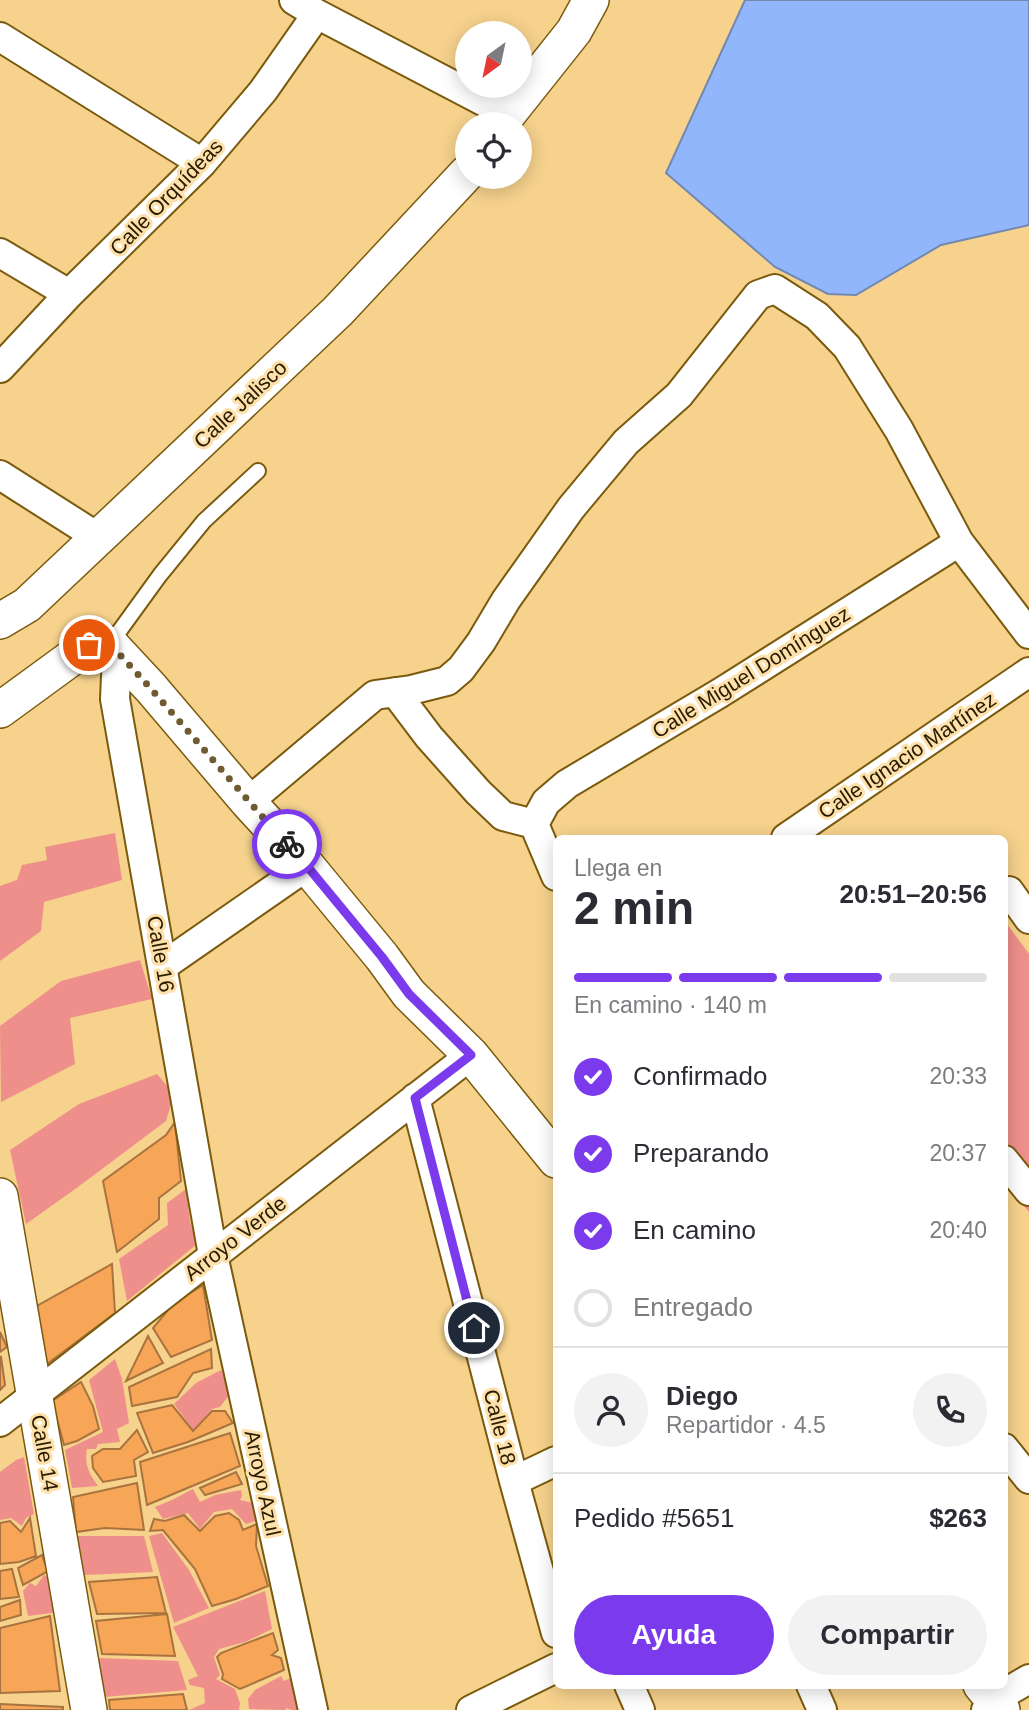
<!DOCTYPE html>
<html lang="es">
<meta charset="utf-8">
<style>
:root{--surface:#fff;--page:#f2f2f3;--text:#2b2b33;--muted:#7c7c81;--line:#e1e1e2;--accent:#7c3aed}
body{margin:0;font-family:Helvetica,sans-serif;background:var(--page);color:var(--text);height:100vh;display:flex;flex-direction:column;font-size:26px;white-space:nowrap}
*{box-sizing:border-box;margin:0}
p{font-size:23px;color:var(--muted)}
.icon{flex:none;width:38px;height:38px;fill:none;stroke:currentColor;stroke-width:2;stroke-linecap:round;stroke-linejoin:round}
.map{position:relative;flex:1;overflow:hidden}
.panel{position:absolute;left:553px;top:835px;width:455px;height:854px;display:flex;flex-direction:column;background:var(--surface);border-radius:10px;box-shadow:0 4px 18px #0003}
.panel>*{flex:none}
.needle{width:46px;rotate:213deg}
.fabs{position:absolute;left:455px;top:21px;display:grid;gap:14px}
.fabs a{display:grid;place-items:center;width:77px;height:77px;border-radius:50%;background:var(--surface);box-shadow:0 4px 18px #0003;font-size:35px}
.pin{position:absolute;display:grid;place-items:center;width:60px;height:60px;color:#fff;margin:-30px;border:4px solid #fff;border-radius:50%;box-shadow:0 2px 7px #0007}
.courier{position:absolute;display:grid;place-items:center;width:70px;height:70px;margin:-35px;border:5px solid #7c3aed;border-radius:50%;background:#fff;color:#222;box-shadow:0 2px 9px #0007}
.summary em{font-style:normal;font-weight:700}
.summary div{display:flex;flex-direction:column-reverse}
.summary{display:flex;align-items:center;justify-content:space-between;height:119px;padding:0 21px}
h1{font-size:46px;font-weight:700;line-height:52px}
.bar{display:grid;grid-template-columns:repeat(4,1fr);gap:10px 7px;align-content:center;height:84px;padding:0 21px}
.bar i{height:9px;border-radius:5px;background:var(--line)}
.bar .current{background:var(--accent)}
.bar p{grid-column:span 4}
.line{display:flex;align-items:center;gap:18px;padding:0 21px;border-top:2px solid var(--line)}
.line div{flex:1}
.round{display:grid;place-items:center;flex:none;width:74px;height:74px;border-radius:37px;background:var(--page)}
ol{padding:0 21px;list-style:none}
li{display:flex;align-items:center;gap:21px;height:77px}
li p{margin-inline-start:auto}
li .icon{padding:7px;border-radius:50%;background:var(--accent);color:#fff;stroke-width:4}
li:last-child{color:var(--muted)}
li i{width:38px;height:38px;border:4px solid var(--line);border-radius:50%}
.action{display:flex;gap:14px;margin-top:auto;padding:14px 21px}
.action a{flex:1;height:80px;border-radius:42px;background:var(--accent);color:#fff;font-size:28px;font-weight:700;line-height:80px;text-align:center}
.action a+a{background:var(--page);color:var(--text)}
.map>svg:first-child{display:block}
.green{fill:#ef8f8b}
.water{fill:#91b6fc;stroke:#7288b0;stroke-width:2}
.building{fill:#f7a556;stroke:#a97340;stroke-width:2}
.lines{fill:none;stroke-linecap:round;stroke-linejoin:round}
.service-casing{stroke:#7a5a0d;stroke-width:18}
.minor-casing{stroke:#7a5a0d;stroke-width:32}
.tertiary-casing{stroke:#7a5a0d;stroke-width:38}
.service{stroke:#fff;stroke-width:14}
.minor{stroke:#fff;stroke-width:28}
.tertiary{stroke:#fff;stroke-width:35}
.done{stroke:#705b31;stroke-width:7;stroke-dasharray:0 12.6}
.route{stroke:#7c3aed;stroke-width:9}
.labels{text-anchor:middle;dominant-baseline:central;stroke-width:6;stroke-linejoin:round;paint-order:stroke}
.street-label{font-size:21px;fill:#281b00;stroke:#fde0aa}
</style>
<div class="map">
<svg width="1029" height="1710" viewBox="0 0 1029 1710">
<rect width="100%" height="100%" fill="#f6d28d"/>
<path class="green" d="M115 833 122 880 44 902 41 931 0 961V886L17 880 22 865 47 860 45 847Z
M1004 920 1029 954V1212L1005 1182Z
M140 960 152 999 70 1018 75 1064 1 1102 0 1026 61 981Z
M157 1074 174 1094 166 1121 78 1187 26 1224 10 1150 79 1104Z
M186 1189 190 1222 197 1244 127 1301 119 1259 168 1225 167 1203Z
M115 1359 122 1379 129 1423 117 1429 120 1442 98 1444 96 1449H87C84 1464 89 1474 98 1486L72 1488 65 1450 103 1432 89 1380Z
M221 1370 227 1378 229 1395 220 1407 212 1409 193 1430 174 1404 196 1383Z
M24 1457 34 1514 26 1518 22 1526 11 1518 0 1520V1472L16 1460Z
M193 1489 200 1502 215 1495 241 1490 242 1496 240 1500 258 1504 255 1521 246 1524 232 1509 214 1512 200 1529 188 1513 163 1519 155 1507 172 1500Z
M162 1533 189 1570 209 1608 174 1623 149 1536Z
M74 1536H144L153 1572 83 1575Z
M44 1575 49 1577 60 1612 28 1616 23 1591 30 1583 36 1586Z
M265 1591 272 1629 245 1642 219 1649 214 1657 220 1675 216 1679 235 1689 240 1703 239 1710H189L205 1703 204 1688 190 1685 188 1680 198 1676 173 1627Z
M100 1658 178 1661 187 1690 104 1697 94 1662Z
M299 1674 314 1710H291L287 1708 285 1710 249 1709 248 1699 255 1690 281 1676 284 1681Z"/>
<path class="water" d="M745 0H1029V225L941 245 856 295 828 294 775 267 666 173Z"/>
<path class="building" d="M175 1122 181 1181 159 1198V1219L117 1252 103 1181 166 1135Z
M112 1264 115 1313 47 1364 35 1307Z
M203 1285 212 1340 171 1357 153 1328 173 1304Z
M0 1332 7 1347 0 1352Z
M148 1336 163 1363 126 1381Z
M211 1349 212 1368 193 1373 177 1397 132 1406 129 1387Z
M1 1357 5 1385 0 1390V1358Z
M81 1382 93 1406 99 1429 77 1441 64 1445 52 1401Z
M172 1405 193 1431 212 1411H225L233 1423 188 1442 153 1453 137 1413Z
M137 1430 148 1452 134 1460 136 1476 103 1482 93 1468 92 1456 103 1449H120Z
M230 1433 240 1466 147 1505 140 1462Z
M236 1472 242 1484 205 1495 200 1488Z
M137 1483 144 1530 105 1528 76 1532 73 1497Z
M229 1513 239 1520 243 1530 257 1524 256 1546 268 1586 236 1599 212 1606 195 1569 163 1530 150 1531 154 1519 165 1521 184 1515 200 1531 215 1516Z
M30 1518 36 1556 19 1562 0 1564V1523L10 1521 21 1532Z
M42 1555 46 1566 52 1569 23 1585 18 1568Z
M12 1569 19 1597 0 1599V1571Z
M157 1577 166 1613 97 1614 89 1582Z
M20 1600 21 1615 0 1621V1607Z
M167 1614 175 1656 102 1654 96 1621Z
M50 1616 60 1691 0 1693V1628Z
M273 1633 278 1650 272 1655 281 1658 284 1670 240 1689 222 1679 223 1674 217 1657 221 1653Z
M183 1694 187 1710H110L109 1700Z
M0 1704 63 1707V1710H0Z"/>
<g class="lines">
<defs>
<path id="service" d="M110 644 160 575 204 521 258 471"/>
<path id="minor" d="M294 0 317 14 508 114
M0 37 202 163
M0 253 69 294
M0 368 69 294 202 163 263 91 317 14
M0 475 99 538
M117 652 115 699 213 1255 313 1710
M395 692 429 737 478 792 503 816 534 824
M248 802 375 695 411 690 447 681 461 669 481 642 506 600 571 508 626 442 679 395 758 295 775 289 817 316 847 347 899 430 959 542
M786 838 1029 672
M556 876 534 824 546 802 567 784 720 693 959 542 1029 634
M1009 891 1029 919
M163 966 307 866
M415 1098 514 1481 556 1633
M1004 1160 1029 1191
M0 1422 471 1055
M1004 1448 1029 1479
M514 1481 556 1461
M629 1685 640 1710
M811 1685 822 1710
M471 1710 556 1668
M986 1710 993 1700 1029 1679"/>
<path id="tertiary" d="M502 124 508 114 574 31 591 0
M0 621 27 605 338 311 467 173
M0 710 89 645 101 642 110 644 151 688 248 802 307 866 382 957 409 994 471 1055 556 1160
M0 1196 89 1710
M981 1685 1002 1710"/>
</defs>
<use href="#service" class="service-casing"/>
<use href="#minor" class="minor-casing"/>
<use href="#tertiary" class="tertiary-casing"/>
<use href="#service" class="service"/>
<use href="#minor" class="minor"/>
<use href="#tertiary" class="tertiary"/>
</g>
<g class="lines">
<path class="done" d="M89 645 101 642 110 644C171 709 227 778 287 844"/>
<path class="route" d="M287 844 307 866 382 957 409 994 471 1055 415 1098 474 1328"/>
</g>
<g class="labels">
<g class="street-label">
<text transform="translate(166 197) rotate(-46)">Calle Orquídeas</text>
<text transform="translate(240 404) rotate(-43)">Calle Jalisco</text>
<text transform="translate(751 672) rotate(-32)">Calle Miguel Domínguez</text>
<text transform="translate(907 755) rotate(-34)">Calle Ignacio Martínez</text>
<text transform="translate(161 954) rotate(80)">Calle 16</text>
<text transform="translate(235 1238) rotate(-38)">Arroyo Verde</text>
<text transform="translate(500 1427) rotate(76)">Calle 18</text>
<text transform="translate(45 1453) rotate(80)">Calle 14</text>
<text transform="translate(263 1483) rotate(78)">Arroyo Azul</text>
</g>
</g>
</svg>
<div class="fabs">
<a><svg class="needle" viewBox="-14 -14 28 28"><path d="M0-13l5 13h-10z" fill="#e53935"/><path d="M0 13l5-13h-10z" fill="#7c7c81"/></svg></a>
<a><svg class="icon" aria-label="locate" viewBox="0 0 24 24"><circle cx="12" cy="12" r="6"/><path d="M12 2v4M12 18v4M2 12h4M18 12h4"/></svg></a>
</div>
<div class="pin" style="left:89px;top:645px;background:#ea580c"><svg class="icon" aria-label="bag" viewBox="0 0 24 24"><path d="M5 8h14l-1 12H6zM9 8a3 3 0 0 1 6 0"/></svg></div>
<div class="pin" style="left:474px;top:1328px;background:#1f2937"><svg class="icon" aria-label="home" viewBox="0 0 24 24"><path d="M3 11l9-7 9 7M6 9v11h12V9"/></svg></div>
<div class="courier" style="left:287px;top:844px"><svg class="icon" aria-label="bike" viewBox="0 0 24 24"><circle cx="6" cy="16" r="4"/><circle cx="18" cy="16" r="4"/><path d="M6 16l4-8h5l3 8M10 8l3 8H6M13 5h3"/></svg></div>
<section class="panel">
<div class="summary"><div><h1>2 min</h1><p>Llega en</p></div><em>20:51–20:56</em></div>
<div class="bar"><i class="current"></i><i class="current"></i><i class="current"></i><i></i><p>En camino · 140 m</p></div>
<ol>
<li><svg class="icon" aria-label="check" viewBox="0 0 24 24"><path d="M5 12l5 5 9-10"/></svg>Confirmado<p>20:33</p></li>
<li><svg class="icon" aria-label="check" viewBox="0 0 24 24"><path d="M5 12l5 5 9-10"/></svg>Preparando<p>20:37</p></li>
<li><svg class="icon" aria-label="check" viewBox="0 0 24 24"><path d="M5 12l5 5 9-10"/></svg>En camino<p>20:40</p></li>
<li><i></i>Entregado</li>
</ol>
<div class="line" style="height:126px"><a class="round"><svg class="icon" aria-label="person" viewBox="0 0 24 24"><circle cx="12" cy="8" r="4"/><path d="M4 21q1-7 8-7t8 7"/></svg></a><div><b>Diego</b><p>Repartidor · 4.5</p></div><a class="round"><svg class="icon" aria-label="phone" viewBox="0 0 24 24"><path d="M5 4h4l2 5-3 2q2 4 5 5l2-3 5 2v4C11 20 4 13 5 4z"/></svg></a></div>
<div class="line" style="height:91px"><div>Pedido #5651</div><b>$263</b></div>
<div class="action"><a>Ayuda</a><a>Compartir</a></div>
</section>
</div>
